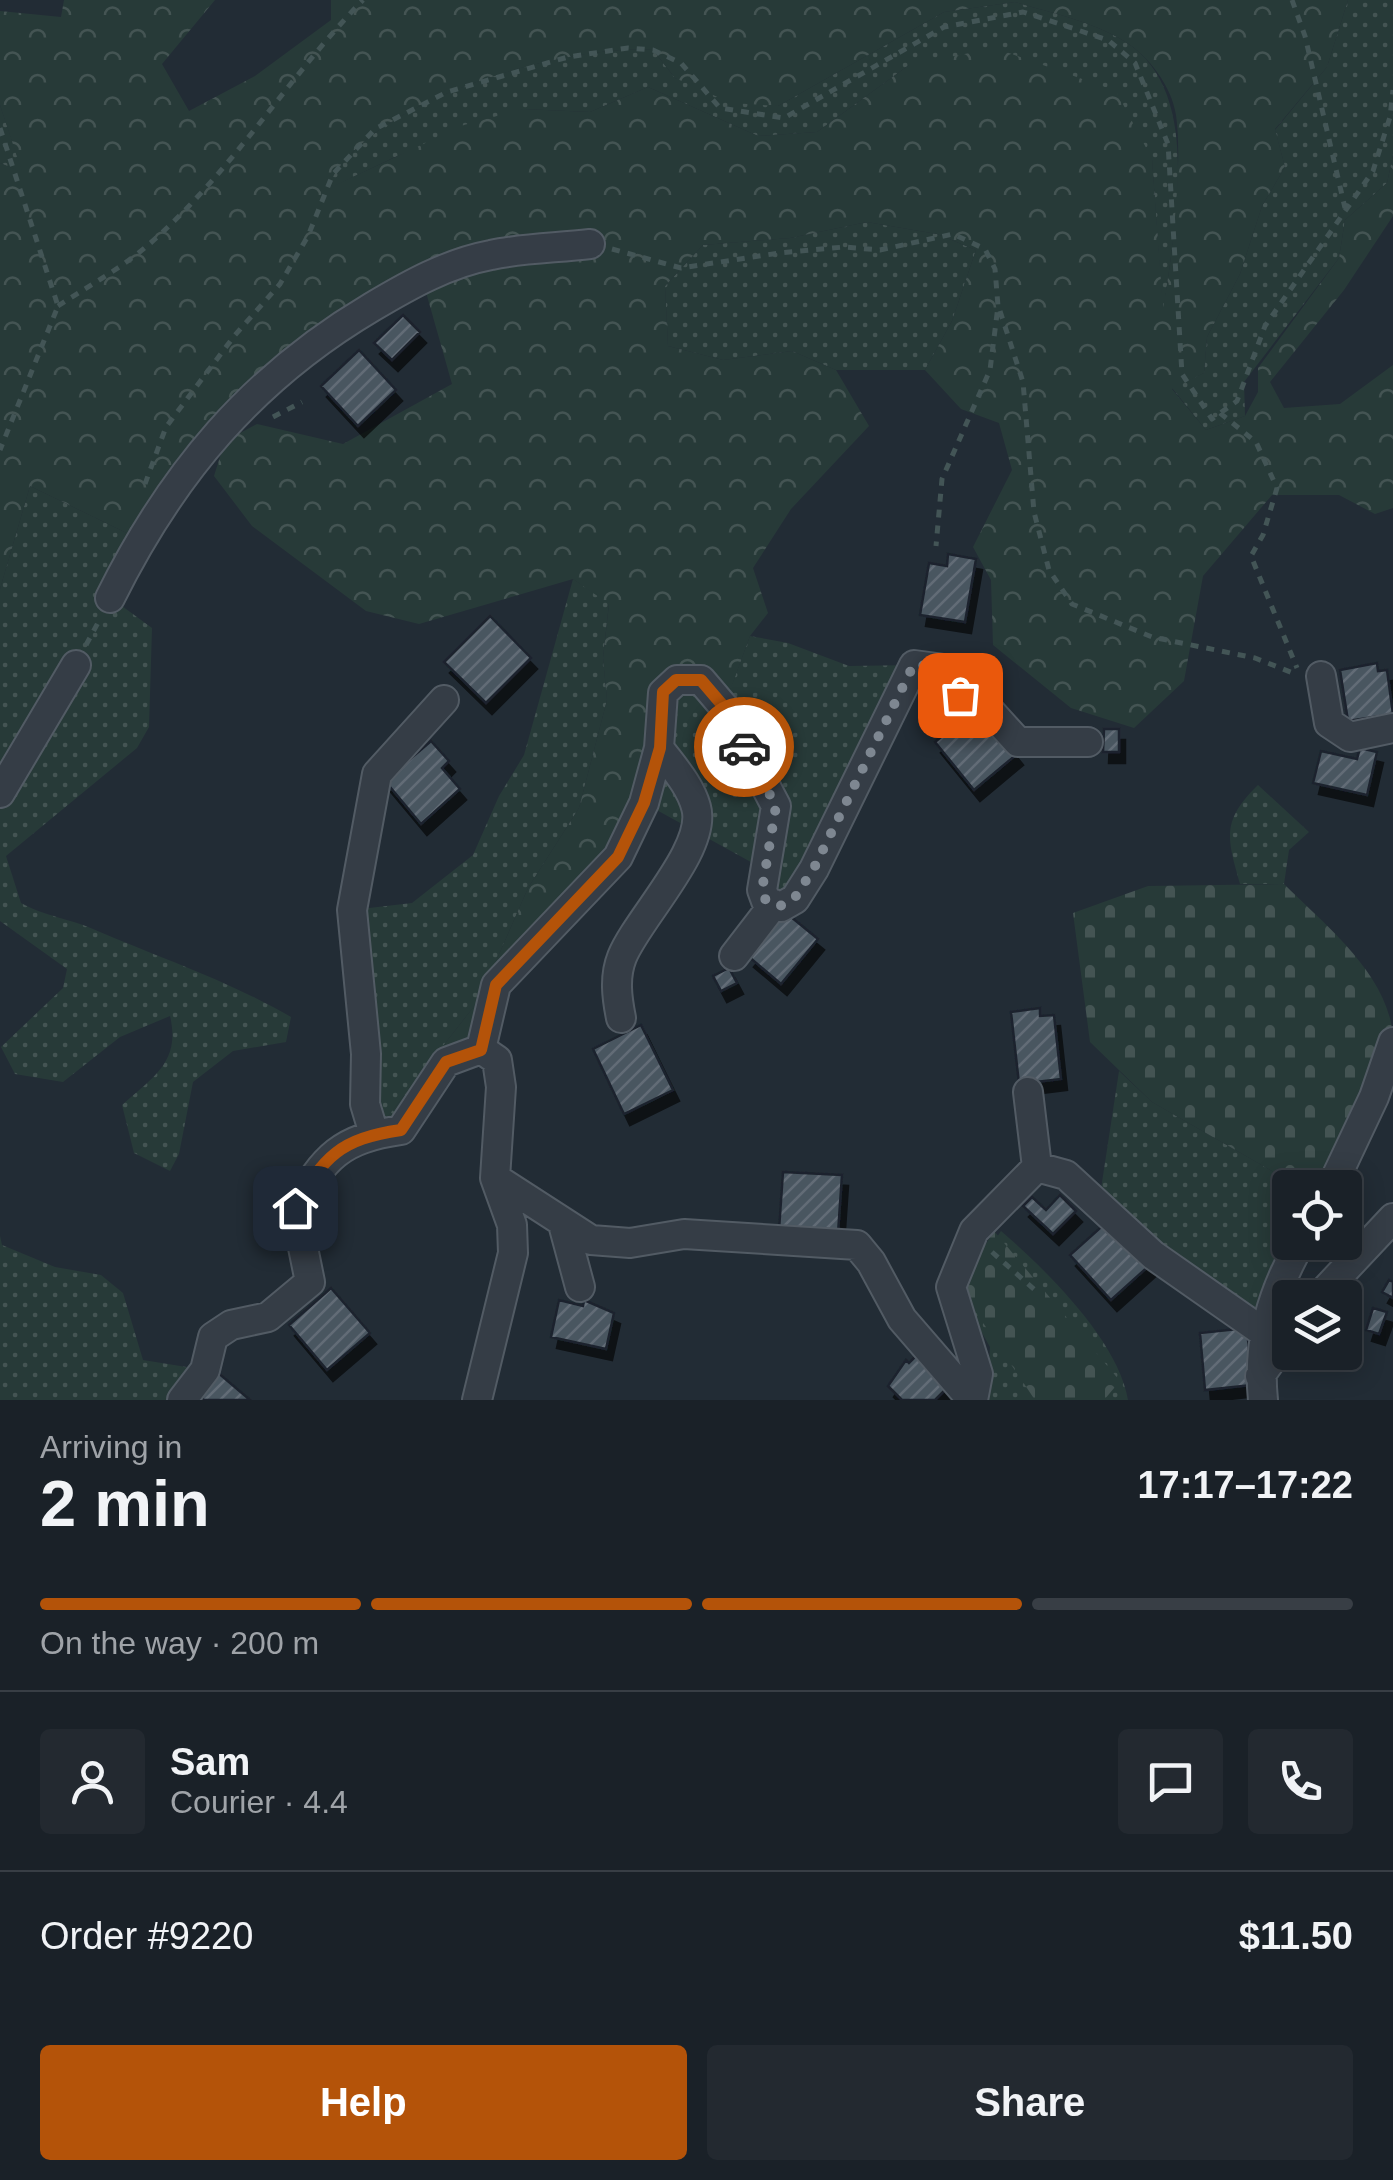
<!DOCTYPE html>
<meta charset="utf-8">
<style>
:root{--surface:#1a2128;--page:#232930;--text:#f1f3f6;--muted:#9fa3a8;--line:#383e45;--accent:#b45309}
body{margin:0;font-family:Helvetica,sans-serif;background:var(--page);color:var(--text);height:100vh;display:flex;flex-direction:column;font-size:38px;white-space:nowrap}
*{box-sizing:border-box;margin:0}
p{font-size:32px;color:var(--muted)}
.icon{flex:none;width:55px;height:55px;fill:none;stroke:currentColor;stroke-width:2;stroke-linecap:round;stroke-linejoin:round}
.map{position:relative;height:1400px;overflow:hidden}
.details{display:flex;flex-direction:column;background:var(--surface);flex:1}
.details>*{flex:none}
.buttons{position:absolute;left:1272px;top:1170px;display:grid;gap:20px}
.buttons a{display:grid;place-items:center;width:90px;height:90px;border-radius:10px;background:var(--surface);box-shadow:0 5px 25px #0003,0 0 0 2px var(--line);font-size:50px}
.pin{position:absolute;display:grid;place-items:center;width:85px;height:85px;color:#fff;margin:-42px;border-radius:20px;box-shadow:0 5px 15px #0006}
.courier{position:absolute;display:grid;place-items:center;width:100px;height:100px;margin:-50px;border:8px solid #b45309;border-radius:50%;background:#fff;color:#222;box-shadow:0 2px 12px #0007}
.head em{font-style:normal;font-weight:600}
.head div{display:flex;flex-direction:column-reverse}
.head{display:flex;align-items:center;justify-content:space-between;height:170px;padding:0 40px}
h1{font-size:65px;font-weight:600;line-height:75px}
.bar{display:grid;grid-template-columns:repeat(4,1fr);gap:15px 10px;align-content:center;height:120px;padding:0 40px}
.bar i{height:12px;border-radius:8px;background:var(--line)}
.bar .current{background:var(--accent)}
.bar p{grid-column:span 4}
.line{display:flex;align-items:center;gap:25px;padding:0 40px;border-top:2px solid var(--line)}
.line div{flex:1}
.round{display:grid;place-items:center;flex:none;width:105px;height:105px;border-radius:10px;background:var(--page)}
.button{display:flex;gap:20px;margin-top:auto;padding:20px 40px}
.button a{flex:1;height:115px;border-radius:10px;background:var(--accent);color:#fff;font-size:40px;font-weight:600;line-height:115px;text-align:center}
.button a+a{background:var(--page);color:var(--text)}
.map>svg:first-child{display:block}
.grass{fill:url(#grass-dots)}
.forest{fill:url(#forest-crowns);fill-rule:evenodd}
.cemetery{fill:url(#cemetery-stones)}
.building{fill:url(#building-hatch);stroke:#1c242d;stroke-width:2.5;filter:url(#shadow)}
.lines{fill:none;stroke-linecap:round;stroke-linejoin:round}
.minor-casing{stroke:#525b64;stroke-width:32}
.path{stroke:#435556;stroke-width:5;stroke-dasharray:8 8;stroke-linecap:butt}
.minor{stroke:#353d46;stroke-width:28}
.done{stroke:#7e8791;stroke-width:10;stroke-dasharray:0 18}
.route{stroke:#b45309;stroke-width:12}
</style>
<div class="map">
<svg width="1393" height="1400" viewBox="0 0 1393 1400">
<defs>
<pattern id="grass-dots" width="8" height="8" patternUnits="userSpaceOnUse" patternTransform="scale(2.5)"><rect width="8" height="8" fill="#273a38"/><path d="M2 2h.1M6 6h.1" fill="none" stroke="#445453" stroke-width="1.8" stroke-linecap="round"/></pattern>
<pattern id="forest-crowns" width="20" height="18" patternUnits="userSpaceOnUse" patternTransform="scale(2.5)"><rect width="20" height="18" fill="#273a38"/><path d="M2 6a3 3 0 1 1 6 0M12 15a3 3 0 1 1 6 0" fill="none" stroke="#445453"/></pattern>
<pattern id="cemetery-stones" width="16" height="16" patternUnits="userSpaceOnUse" patternTransform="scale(2.5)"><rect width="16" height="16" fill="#273a38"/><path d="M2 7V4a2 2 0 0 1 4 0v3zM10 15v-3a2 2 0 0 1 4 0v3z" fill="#445453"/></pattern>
<pattern id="building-hatch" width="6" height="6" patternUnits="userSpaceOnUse" patternTransform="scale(2.5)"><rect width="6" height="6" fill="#4a5661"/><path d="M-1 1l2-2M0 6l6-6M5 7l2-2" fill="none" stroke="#626c76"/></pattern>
<filter id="shadow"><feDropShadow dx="6" dy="11" stdDeviation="0" flood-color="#0009"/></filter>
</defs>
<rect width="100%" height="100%" fill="#222c35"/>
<path class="grass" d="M1348 0H1393V155L1387 183 1345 220 1339 258 1244 382 1245 416 1206 430 1172 388 1204 373 1207 337 1240 274 1262 206 1285 167 1275 130 1327 67Z
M1015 2C1051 13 1091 21 1124 41 1207 91 1172 235 1163 316L1152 159 909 65 817 132 758 136 648 87 590 112 523 109 395 157 326 190C362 101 564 44 653 50L675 78 778 106 944 12Z
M0 105 23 173 0 163Z
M867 222 937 234 976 250 952 321 925 370H836L792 351 723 360 668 346 665 286 703 245 790 238Z
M30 486 139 539 111 598 152 628 149 727 137 748 6 856 21 903C47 917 68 918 93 929 160 958 227 980 291 1017L286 1042 233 1051 193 1082 179 1154 170 1171 134 1153 122 1105C153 1077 181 1062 170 1016L120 1037 63 1082 15 1074 1 1047 63 988 67 969 0 921V589Z
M573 579 609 603 603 658 607 700 579 808 528 888 479 1000 374 1134 352 910 412 903 473 855 499 796 524 755Z
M750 636 788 643 849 666 914 665 781 907 767 871 644 803 677 680 724 706Z
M1258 785 1309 832 1289 850 1284 884H1240C1227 838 1221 821 1258 785Z
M1119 1071 1152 1102 1300 1187 1290 1188V1242L1263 1332 1099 1202Z
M1001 1231C1046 1270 1118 1340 1128 1400H987L990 1347 960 1294Z
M0 1236 2 1245 55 1267 101 1275 123 1293 143 1360 205 1370 182 1400H0Z"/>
<path class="forest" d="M64 0H215L162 64 189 111 255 76 331 20V0H1348L1327 67 1275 129 1285 167 1262 206 1240 274 1207 337 1204 373 1172 389 1206 430 1245 416 1258 392V368L1339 258 1345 220 1387 183 1393 155V216L1344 290 1270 382 1284 408 1340 404 1393 365V508L1375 514 1339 495H1272L1203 576 1184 681 1134 728 1071 708 993 645 991 580 973 547 1012 470 999 423 961 409 925 370 952 321 976 250 937 234 867 222 790 238 703 245 665 286 668 346 723 360 792 351 836 370 869 426 791 509 753 568 768 613 750 636 724 707 677 680 644 803 496 985 481 1049 374 1134 479 1000 528 888 579 808 607 700 603 658 609 604 573 579 419 624 366 611 252 526 214 476 225 441 257 424 343 444 452 384 422 278 262 385 139 539 30 486 0 589V163L22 172 0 105V11L61 17ZM1015 2C1051 13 1091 21 1124 41 1149 56 1172 87 1176 115 1183 162 1172 262 1163 308L1152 159 1116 91 995 48 909 65 817 132 758 136 648 87 590 112 523 109 464 125 327 189C362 101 566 44 653 50L675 78 731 103 778 106 944 12Z"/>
<path class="cemetery" d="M1284 884C1326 926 1393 978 1393 1042L1331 1187H1300L1152 1102 1090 1042 1073 913 1148 886Z
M994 1231 1120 1381 1104 1400H1035L959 1287Z"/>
<path class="building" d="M403 315 420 332 392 360 374 343Z
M359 350 396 390 358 426 321 386Z
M948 554 976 559 965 622 920 615 929 563 947 566Z
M490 616 531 658 486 703 444 662Z
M1377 663 1378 671 1387 670 1393 714 1348 721 1340 670Z
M978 706 1017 754 974 790 935 742Z
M1104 729H1119V752H1103Z
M431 741 449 761 442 768 460 789 421 824 385 781Z
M1360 748 1377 752 1367 795 1313 783 1321 751 1357 759Z
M785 912 818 939 781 984 748 956Z
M729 968 737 983 721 991 713 976Z
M1040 1008V1016L1054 1015 1061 1079 1019 1084 1011 1012Z
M641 1025 673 1090 624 1114 593 1049Z
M783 1172 842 1175 838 1233 779 1230Z
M1060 1195 1076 1211 1053 1234 1023 1206 1032 1197 1046 1210Z
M1110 1219 1151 1264 1111 1300 1070 1255Z
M1389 1280 1393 1282V1298L1382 1292Z
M331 1288 370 1333 327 1370 289 1325Z
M559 1300 583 1306 584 1300 614 1313 606 1349 551 1337Z
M1373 1308 1387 1312 1379 1334 1366 1330Z
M1247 1328 1252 1385 1205 1390 1200 1333Z
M920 1352 952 1383 935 1400H902L888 1386 906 1360 909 1363Z
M216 1371 250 1400H204L196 1394Z"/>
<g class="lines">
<defs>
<path id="minor" d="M110 598C172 473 252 378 372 307 409 285 448 263 491 255 523 248 557 248 590 244
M1321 676 1329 723 1350 737 1393 728
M0 793 76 665
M734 956 774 904
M621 1018C617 998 614 977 622 957 637 919 708 848 696 807 690 785 673 767 659 748
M481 1049 496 985 618 857 644 803 659 748 663 693 677 680H701L724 707 776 806 762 890 766 901 781 907 795 899 814 869 914 665 944 669 960 695 979 699 1018 742H1088
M1028 1092 1037 1167
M374 1134 365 1104 366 1054 352 910 377 774 444 700
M495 1178 591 1240 630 1243 684 1234 857 1245 871 1262 902 1319 972 1400
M1331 1188 1374 1097 1393 1042
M563 1224 580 1287
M1318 1298 1393 1218
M1260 1376 1290 1334
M182 1400 205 1370 213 1337 231 1325 268 1317 310 1282 295 1208C325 1156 340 1139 401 1130L446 1062 481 1049 497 1060 501 1087 495 1178 512 1225 513 1253 477 1400
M973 1400 978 1374 951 1287 974 1231 1037 1167 1066 1175 1153 1255 1263 1332
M1263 1400C1257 1342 1272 1292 1301 1242"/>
</defs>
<use href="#minor" class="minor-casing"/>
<path class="path" d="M1292 0 1305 36 1345 208
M0 128 58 306 0 450
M612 249 681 268 779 253 844 247 880 250 953 234 985 249 995 269 998 306 990 370 942 479 936 546
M58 306C87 287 120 269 147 246 230 175 287 78 363 0
M1000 311 1023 382 1034 512 1049 570 1072 604 1152 637 1255 658 1298 675
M1220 413 1256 442 1277 488 1263 535 1251 556 1297 668
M273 417 302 402
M145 484 166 427 235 335 280 284 308 236 333 174 375 129 447 92 568 57 628 48 653 50 681 63 720 108 784 118 944 27 1023 12 1108 40 1135 63 1168 144 1182 374 1212 419 1237 401 1265 326 1373 171 1390 117 1393 90
M86 645 100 619
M992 1252 1036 1291"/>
<use href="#minor" class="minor"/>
</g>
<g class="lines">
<path class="done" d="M744 747 776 806 762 890 766 901 780 906 794 899 814 868 914 664 944 669 960 695"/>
<path class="route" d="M295 1208C324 1156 340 1139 401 1130L446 1062 481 1050 496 985 618 857 644 803 660 748 663 692 676 680H701L724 707 744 747"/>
</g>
</svg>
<div class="buttons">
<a><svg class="icon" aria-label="locate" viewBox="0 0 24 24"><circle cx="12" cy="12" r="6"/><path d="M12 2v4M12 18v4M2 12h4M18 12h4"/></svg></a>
<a><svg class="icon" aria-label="layers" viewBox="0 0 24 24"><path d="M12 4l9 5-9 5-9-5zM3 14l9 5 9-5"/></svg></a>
</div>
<div class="pin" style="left:960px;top:695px;background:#ea580c"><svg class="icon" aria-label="bag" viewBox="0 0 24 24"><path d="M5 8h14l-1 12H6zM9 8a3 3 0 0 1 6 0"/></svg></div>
<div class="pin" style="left:295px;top:1208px;background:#1f2937"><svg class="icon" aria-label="home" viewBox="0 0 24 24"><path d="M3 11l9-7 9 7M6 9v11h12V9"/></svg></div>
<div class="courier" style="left:744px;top:747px"><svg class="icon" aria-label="car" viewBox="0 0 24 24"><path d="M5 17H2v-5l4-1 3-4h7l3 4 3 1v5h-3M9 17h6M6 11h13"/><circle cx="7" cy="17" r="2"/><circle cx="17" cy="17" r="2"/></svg></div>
</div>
<section class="details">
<div class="head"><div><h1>2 min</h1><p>Arriving in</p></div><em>17:17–17:22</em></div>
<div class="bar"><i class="current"></i><i class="current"></i><i class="current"></i><i></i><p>On the way · 200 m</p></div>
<div class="line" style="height:180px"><a class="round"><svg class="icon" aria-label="person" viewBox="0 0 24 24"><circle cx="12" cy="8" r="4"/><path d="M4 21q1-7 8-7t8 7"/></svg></a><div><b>Sam</b><p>Courier · 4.4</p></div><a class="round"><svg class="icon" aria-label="chat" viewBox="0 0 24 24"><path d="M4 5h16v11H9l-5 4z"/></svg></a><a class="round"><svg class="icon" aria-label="phone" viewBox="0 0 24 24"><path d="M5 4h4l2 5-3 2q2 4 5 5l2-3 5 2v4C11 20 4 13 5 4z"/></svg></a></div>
<div class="line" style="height:130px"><div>Order #9220</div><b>$11.50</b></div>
<div class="button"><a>Help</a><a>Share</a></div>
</section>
